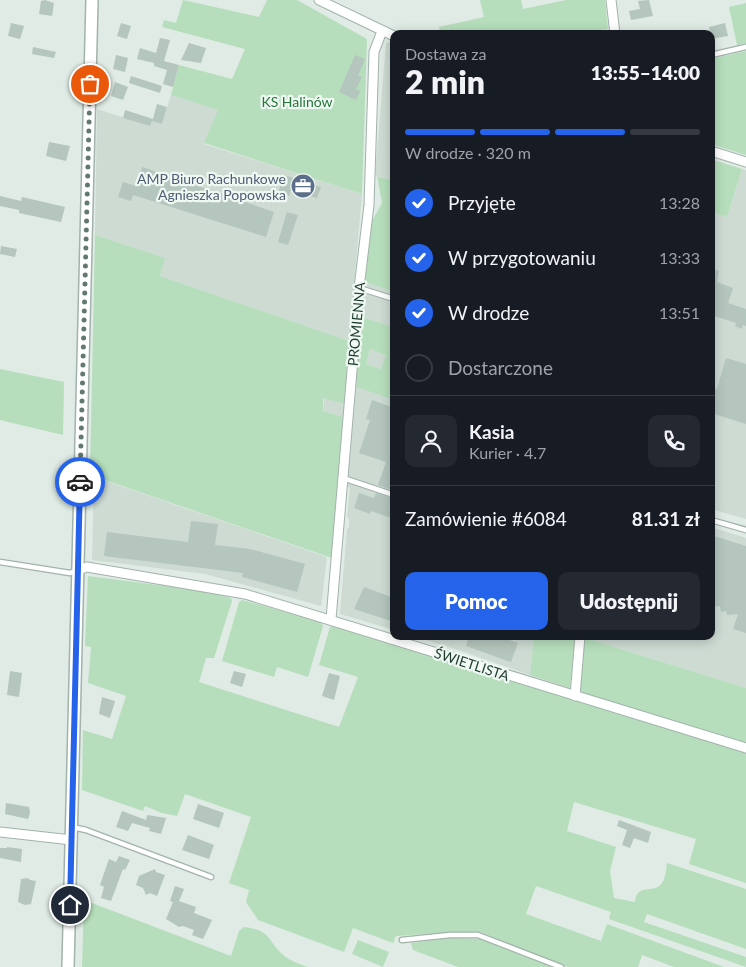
<!DOCTYPE html>
<html lang="pl">
<meta charset="utf-8">
<style>
:root{--surface:#171b24;--page:#242831;--text:#f1f3f6;--muted:#9ea1a6;--line:#363941;--accent:#2563eb}
body{margin:0;font-family:Lato,sans-serif;background:var(--page);color:var(--text);height:100vh;display:flex;flex-direction:column;font-size:19px;white-space:nowrap}
*{box-sizing:border-box;margin:0}
p{font-size:16px;color:var(--muted)}
.icon{flex:none;width:28px;height:28px;fill:none;stroke:currentColor;stroke-width:2;stroke-linecap:round;stroke-linejoin:round}
.map{position:relative;flex:1;overflow:hidden}
.drawer{position:absolute;left:390px;top:30px;width:325px;height:610px;display:flex;flex-direction:column;background:var(--surface);border-radius:10px;box-shadow:0 2px 12px #0003}
.drawer>*{flex:none}
.pin{position:absolute;display:grid;place-items:center;width:42px;height:42px;color:#fff;margin:-21px;border:2px solid #fff;border-radius:50%;box-shadow:0 1px 5px #0007}
.courier{position:absolute;display:grid;place-items:center;width:50px;height:50px;margin:-25px;border:4px solid #2563eb;border-radius:50%;background:#fff;color:#222;box-shadow:0 1px 6px #0007}
.head em{font-style:normal;font-weight:800}
.head div{display:flex;flex-direction:column-reverse}
.head{display:flex;align-items:center;justify-content:space-between;height:85px;padding:0 15px}
h1{font-size:32px;font-weight:800;line-height:38px}
.bar{display:grid;grid-template-columns:repeat(4,1fr);gap:8px 5px;align-content:center;height:60px;padding:0 15px}
.bar i{height:6px;border-radius:4px;background:var(--line)}
.bar .on{background:var(--accent)}
.bar p{grid-column:span 4}
.line{display:flex;align-items:center;gap:12px;padding:0 15px;border-top:1px solid var(--line)}
.line div{flex:1}
.round{display:grid;place-items:center;flex:none;width:52px;height:52px;border-radius:10px;background:var(--page)}
ol{padding:0 15px;list-style:none}
li{display:flex;align-items:center;gap:15px;height:55px}
li p{margin-inline-start:auto}
li .icon{padding:5px;border-radius:50%;background:var(--accent);color:#fff;stroke-width:4}
li:last-child{color:var(--muted)}
li i{width:28px;height:28px;border:2px solid var(--line);border-radius:50%}
.primary-button{display:flex;gap:10px;margin-top:auto;padding:10px 15px}
.primary-button a{flex:1;height:58px;border-radius:10px;background:var(--accent);color:#fff;font-size:20px;font-weight:800;line-height:58px;text-align:center}
.primary-button a+a{background:var(--page);color:var(--text)}
.map>svg:first-child{display:block}
.built{fill:#cddbd3}
.green{fill:#b6debc;fill-rule:evenodd}
.building{fill:#b4c6bd}
.lines{fill:none;stroke-linecap:round;stroke-linejoin:round}
.service-casing{stroke:#a2b3ab;stroke-width:7}
.minor-casing{stroke:#a2b3ab;stroke-width:11}
.tertiary-casing{stroke:#a2b3ab;stroke-width:14}
.service{stroke:#fff;stroke-width:4.5}
.minor{stroke:#fff;stroke-width:9}
.tertiary{stroke:#fff;stroke-width:11}
.done{stroke:#627970;stroke-width:5;stroke-dasharray:0 9}
.route{stroke:#2563eb;stroke-width:6}
.labels{text-anchor:middle;dominant-baseline:central;stroke-width:4.5;stroke-linejoin:round;paint-order:stroke}
.park-label{font-size:14px;fill:#27763b;stroke:#f0f8f3}
.service-label{font-size:14px;fill:#4e5e75;stroke:#f0f8f3;text-anchor:end}
.street-label{font-size:14px;fill:#1f3c31;stroke:#f0f8f3}
</style>
<div class="map">
<svg width="746" height="967" viewBox="0 0 746 967">
<rect width="100%" height="100%" fill="#dfebe4"/>
<path class="built" d="M389 42 394 44V181L375 175 386 43Z
M171 95 219 110 204 144 362 194 349 341 160 276 164 258 95 235 97 109 150 126 152 121 162 124Z
M742 169 746 170V519L711 509V212L727 217Z
M365 282 394 292V327L361 317Z
M370 349 386 355 381 369 366 364Z
M356 387 394 400V630L340 614 347 529 349 527V519L347 517 350 488 347 486Z
M324 398 345 404 343 417 323 411Z
M94 477 327 557 321 606 205 574 92 560Z
M711 527 746 538V688L585 638 711 636Z
M413 636H534L530 675 458 650Z"/>
<path class="green" d="M183 0 259 17 267 0H297L367 39 362 194 204 143 218 110 171 95 179 65 232 79 245 49 162 27 164 20 176 23Z
M480 0H521L523 9 566 0H605L608 29 564 34H440L439 27 484 17Z
M746 3V43L737 45 729 7Z
M746 51V155L711 144V59Z
M711 159 742 169 727 217 711 212Z
M377 176 394 181V292L365 282 372 221 382 203Z
M95 235 165 258 160 276 349 341 345 404 323 398V411L343 417 332 558 90 475Z
M361 317 394 327V400L356 387ZM370 349 386 355 381 369 366 364Z
M0 369 64 382 63 435 0 420Z
M88 576 204 591 231 598 232 601 214 658H206L199 682 339 727 358 677 319 665 330 627 334 626 746 753V883L689 864 696 839 574 802 567 831 616 847 610 871 614 898 635 902C637 882 654 895 662 883 666 878 666 869 667 863L746 889V949L647 914 644 922 746 957V967L609 919 611 912 536 886 526 914 601 941 607 924 724 967H674L642 955 638 967H567L481 932 440 933 396 936 393 943 353 928 344 952 258 920 246 902 249 890 229 883 251 817 185 794 177 816 162 813 145 806 143 811 82 790 83 730 112 739 126 696 88 683 91 647 85 646Z
M242 600 321 622 323 626 308 677 277 667 274 677 222 661 239 602Z
M534 636H575L570 688 530 675Z
M585 638 746 688V744L584 694 580 689Z
M84 900 231 956 239 931 244 927C268 930 266 936 279 951 286 959 298 964 308 967H82Z
M450 938 481 939 553 967H458L413 950 411 943Z
M358 940 389 952 383 967 352 954Z"/>
<path class="building" d="M45 0 54 3 52 16 39 14 41 1Z
M649 0 653 16 631 20 629 11 640 9 638 1Z
M11 23 24 26 20 39 8 36Z
M121 23 131 26 127 39 117 36Z
M725 23 728 36 711 39 709 27Z
M160 38 170 40 164 61 179 65 173 87 163 84 167 70 154 66V63L137 59 140 48 156 53Z
M189 43 206 48 201 63 181 60Z
M33 47 56 52 54 58 32 54Z
M116 55 128 58 125 72 113 69Z
M355 55 365 59 358 76 362 77 356 89 360 91 356 100 339 92Z
M131 76 162 86 160 93 129 83Z
M115 82 128 87 123 100 111 96Z
M157 104 167 107 162 124 152 121 150 126 123 118 125 110 153 119Z
M49 142 70 146 66 161 46 156Z
M142 167 274 212 266 237 133 195 131 201 118 197 123 182 136 186Z
M284 175 321 187 317 198 291 190 289 196 281 194 279 190Z
M0 196 21 201 22 197 65 207 61 222 19 213V210L0 206Z
M287 212 298 215 288 245 278 242Z
M1 246 17 249 15 257 0 254Z
M711 269 719 271 717 282 733 288 728 303 746 309V326L743 325 742 329 735 326 736 323 711 315Z
M726 358 746 364V424L711 413V394L713 388 717 389Z
M372 400 394 408V491L378 485 386 462 359 453 370 420 366 419Z
M359 493 374 498 376 493 394 499V519L371 511 370 514 354 508Z
M191 521 218 524 215 545 250 549 305 564 297 592 242 577 243 573 104 556 107 532 188 542Z
M711 535 746 546V633L733 629 738 614 727 615 726 611 721 612 720 606 711 607Z
M364 587 394 598V622L354 609Z
M469 636H498L518 643 511 662 466 646Z
M10 671 22 673 19 697 7 695Z
M234 671 246 674 242 687 230 683Z
M329 673 340 676 334 700 322 696Z
M102 697 115 701 110 718 99 714Z
M6 803 29 807 30 813 28 819 5 814Z
M198 804 224 813 219 828 193 819Z
M122 811 146 820 147 815 166 818 161 834 149 831 150 828 132 823 128 831 116 827Z
M619 820 651 832 648 843 634 838 630 848 622 845 627 830 617 826Z
M188 835 214 845 209 859 182 850Z
M7 847 22 849 21 862 0 858V848H7Z
M119 856 130 860 125 870 123 869 111 901 101 898 104 887 100 885 109 859 116 862Z
M155 869 156 872 165 875 157 896 150 893 146 895 143 888 136 885 139 876Z
M28 878 30 880 36 881 31 904 25 905 18 902 21 879Z
M175 886 184 889 179 901 196 907 194 913 212 920 203 939 192 935 194 930 183 926 179 927 166 919 173 902 170 901Z"/>
<g class="lines">
<defs>
<path id="service" d="M711 55 746 47
M359 288 394 299
M343 478 394 495
M711 520 746 530
M0 562 70 573 77 570
M72 827 86 830 211 877
M402 940 450 935H478L561 967"/>
<path id="minor" d="M319 0 394 36
M611 0 615 34
M711 151 746 162
M78 570 87 567 245 594 746 748
M331 619 359 288 369 205 374 52 382 31
M575 696 580 636
M0 832 72 840"/>
<path id="tertiary" d="M68 967 92 0"/>
</defs>
<use href="#service" class="service-casing"/>
<use href="#minor" class="minor-casing"/>
<use href="#tertiary" class="tertiary-casing"/>
<use href="#service" class="service"/>
<use href="#minor" class="minor"/>
<use href="#tertiary" class="tertiary"/>
</g>
<g class="lines">
<path class="done" d="M80 482 90 84"/>
<path class="route" d="M70 905 80 482"/>
</g>
<defs>
<symbol id="office-disc" viewBox="-11 -11 22 22"><circle r="9.5" fill="#5c6f8a" stroke="#f0f8f3"/><path d="M-6-3h4V-5.5h4V-3h4V5H-6ZM-1-4.5V-3h2v-1.5ZM-6 0V1H6V0Z" fill="#fff"/></symbol>
</defs>
<g fill-rule="evenodd">
<use href="#office-disc" x="289" y="172" width="28" height="28"/>
</g>
<g class="labels">
<g class="park-label">
<text x="297" y="101">KS Halinów</text>
</g>
<g class="service-label">
<text x="286" y="178">AMP Biuro Rachunkowe<tspan x="286" dy="16">Agnieszka Popowska</tspan></text>
</g>
<g class="street-label">
<text transform="translate(356 324) rotate(-85)">PROMIENNA</text>
<text transform="translate(472 664) rotate(18)">ŚWIETLISTA</text>
</g>
</g>
</svg>
<div class="pin" style="left:90px;top:84px;background:#ea580c"><svg class="icon" aria-label="bag" viewBox="0 0 24 24"><path d="M5 8h14l-1 12H6zM9 8a3 3 0 0 1 6 0"/></svg></div>
<div class="pin" style="left:70px;top:905px;background:#1f2937"><svg class="icon" aria-label="home" viewBox="0 0 24 24"><path d="M3 11l9-7 9 7M6 9v11h12V9"/></svg></div>
<div class="courier" style="left:80px;top:482px"><svg class="icon" aria-label="car" viewBox="0 0 24 24"><path d="M5 17H2v-5l4-1 3-4h7l3 4 3 1v5h-3M9 17h6M6 11h13"/><circle cx="7" cy="17" r="2"/><circle cx="17" cy="17" r="2"/></svg></div>
<section class="drawer">
<div class="head"><div><h1>2 min</h1><p>Dostawa za</p></div><em>13:55–14:00</em></div>
<div class="bar"><i class="on"></i><i class="on"></i><i class="on"></i><i></i><p>W drodze · 320 m</p></div>
<ol>
<li><svg class="icon" aria-label="check" viewBox="0 0 24 24"><path d="M5 12l5 5 9-10"/></svg>Przyjęte<p>13:28</p></li>
<li><svg class="icon" aria-label="check" viewBox="0 0 24 24"><path d="M5 12l5 5 9-10"/></svg>W przygotowaniu<p>13:33</p></li>
<li><svg class="icon" aria-label="check" viewBox="0 0 24 24"><path d="M5 12l5 5 9-10"/></svg>W drodze<p>13:51</p></li>
<li><i></i>Dostarczone</li>
</ol>
<div class="line" style="height:90px"><a class="round"><svg class="icon" aria-label="person" viewBox="0 0 24 24"><circle cx="12" cy="8" r="4"/><path d="M4 21q1-7 8-7t8 7"/></svg></a><div><b>Kasia</b><p>Kurier · 4.7</p></div><a class="round"><svg class="icon" aria-label="phone" viewBox="0 0 24 24"><path d="M5 4h4l2 5-3 2q2 4 5 5l2-3 5 2v4C11 20 4 13 5 4z"/></svg></a></div>
<div class="line" style="height:65px"><div>Zamówienie #6084</div><b>81.31 zł</b></div>
<div class="primary-button"><a>Pomoc</a><a>Udostępnij</a></div>
</section>
</div>
